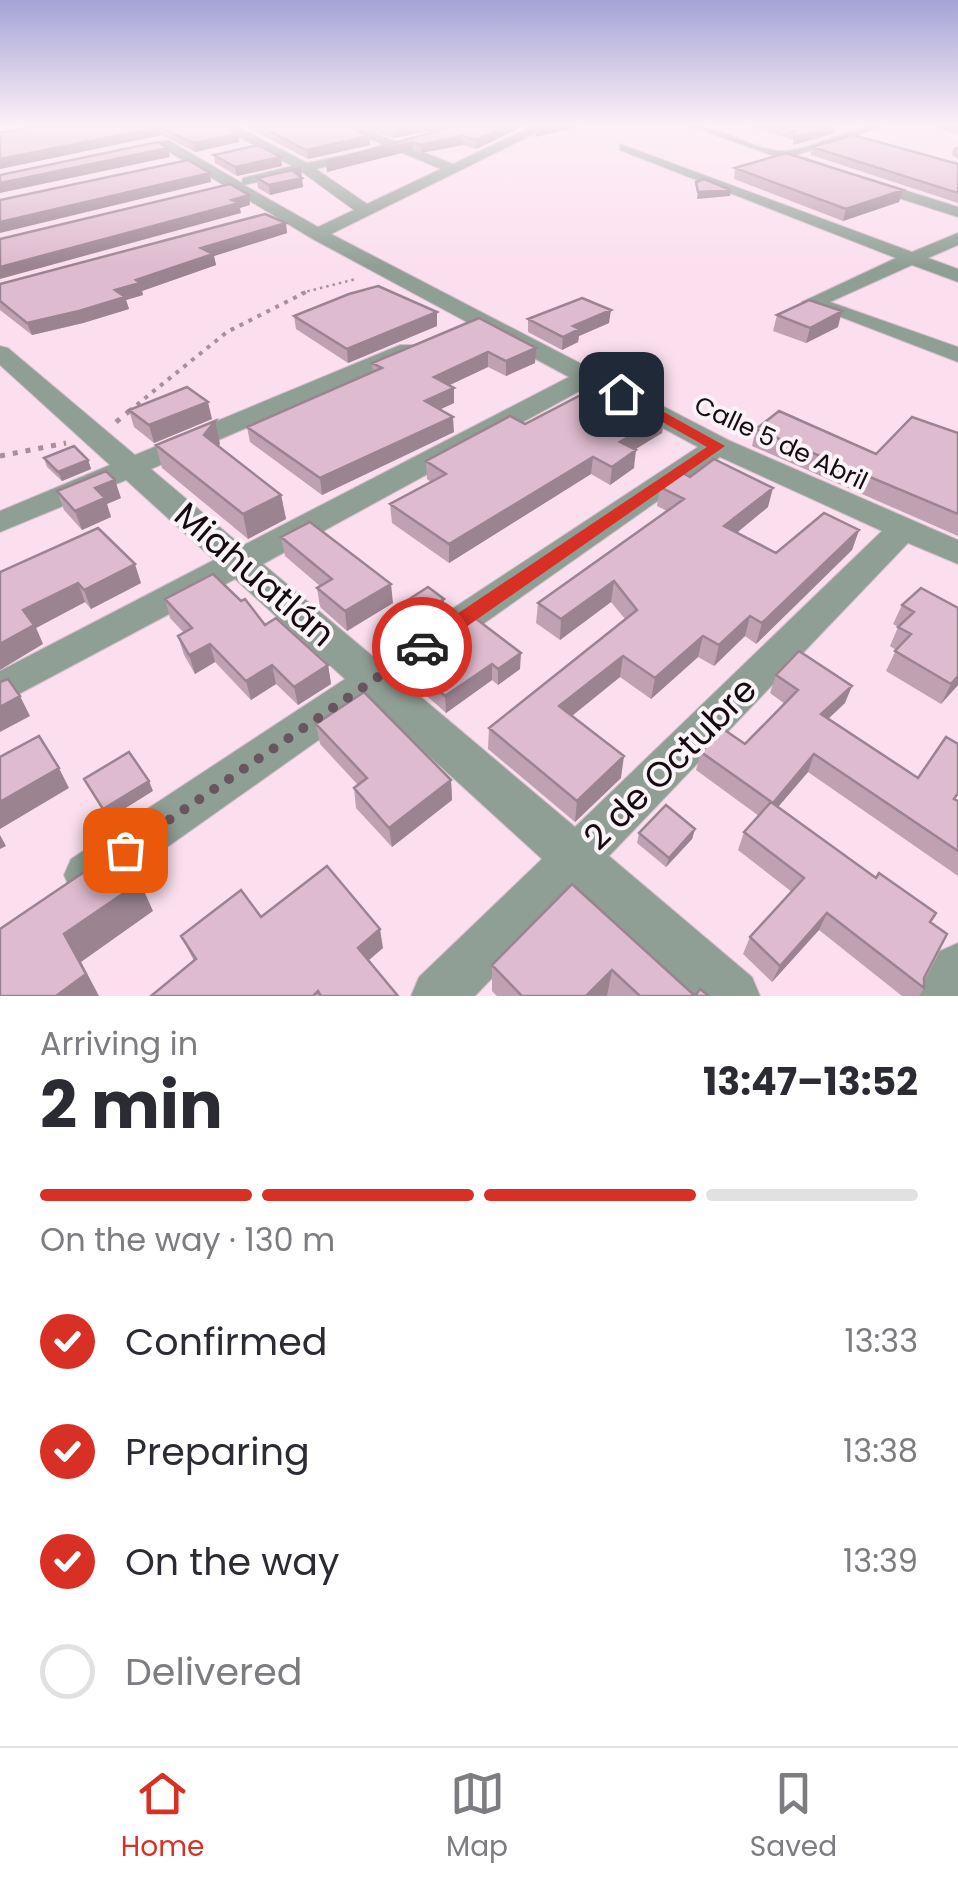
<!DOCTYPE html>
<meta charset="utf-8">
<style>
:root{--surface:#fff;--page:#f7f7f7;--text:#2b2b33;--muted:#7c7c81;--line:#e1e1e2;--accent:#d93025}
body{margin:0;font-family:Poppins,sans-serif;background:var(--page);color:var(--text);height:100vh;display:flex;flex-direction:column;font-size:38px;white-space:nowrap}
*{box-sizing:border-box;margin:0}
p{font-size:32px;color:var(--muted)}
.icon{flex:none;width:55px;height:55px;fill:none;stroke:currentColor;stroke-width:2;stroke-linecap:round;stroke-linejoin:round}
.map{position:relative;height:996px;overflow:hidden}
.side{display:flex;flex-direction:column;background:var(--surface);flex:1}
.side>*{flex:none}
.pin{position:absolute;display:grid;place-items:center;width:85px;height:85px;color:#fff;margin:-42px;border-radius:20px;box-shadow:0 5px 15px #0006}
.courier{position:absolute;display:grid;place-items:center;width:100px;height:100px;margin:-50px;border:8px solid #d93025;border-radius:50%;background:#fff;color:#222;box-shadow:0 2px 12px #0007}
.summary em{font-style:normal;font-weight:700}
.summary div{display:flex;flex-direction:column-reverse}
.summary{display:flex;align-items:center;justify-content:space-between;height:170px;padding:0 40px}
h1{font-size:65px;font-weight:700;line-height:75px}
.bar{display:grid;grid-template-columns:repeat(4,1fr);gap:15px 10px;align-content:center;height:120px;padding:0 40px}
.bar i{height:12px;border-radius:8px;background:var(--line)}
.bar .current{background:var(--accent)}
.bar p{grid-column:span 4}
ol{padding:0 40px;list-style:none}
li{display:flex;align-items:center;gap:30px;height:110px}
li p{margin-inline-start:auto}
li .icon{padding:10px;border-radius:50%;background:var(--accent);color:#fff;stroke-width:4}
li:last-child{color:var(--muted)}
li i{width:55px;height:55px;border:5px solid var(--line);border-radius:50%}
.tabs{display:flex;justify-content:space-around;align-items:center;height:140px;border-top:2px solid var(--line);background:var(--surface);font-size:28px;color:var(--muted)}
.tabs a{display:grid;justify-items:center;gap:5px}
.tabs .current{color:var(--accent)}
.map>svg:first-child{display:block}
.lines{fill:none;stroke-linecap:round;stroke-linejoin:round}
.street-casing{stroke:#d7bdcb;stroke-width:2}
.path-far2{stroke:#a6909c;stroke-width:2.5;stroke-dasharray:2.5 4;stroke-linecap:butt}
.path-far1{stroke:#a6909c;stroke-width:4;stroke-dasharray:4 6;stroke-linecap:butt}
.path{stroke:#a6909c;stroke-width:5;stroke-dasharray:5 8;stroke-linecap:butt}
.street{fill:#909f96;fill-rule:evenodd}
.wall{fill:#bfa1b1}
.shaded-wall{fill:#9b8390}
.building{fill:#debbce;stroke:#9b8390;stroke-width:2.5}
.route{fill:#d93025}
.done{stroke:#67555f;stroke-width:10;stroke-dasharray:0 18}
.labels{text-anchor:middle;dominant-baseline:central;stroke-width:8;stroke-linejoin:round;paint-order:stroke}
.far-street-label{font-size:25px;fill:#170b12;stroke:#faf3f7}
.near-street-label{font-size:35px;fill:#170b12;stroke:#faf3f7}
</style>
<div class="map">
<svg width="958" height="996" viewBox="0 0 958 996">
<rect width="100%" height="100%" fill="#fbdfee"/>
<g class="lines">
<defs>
<path id="street" d="M219 126H236L307 163 383 147V153L316 169 367 204 441 169 339 126H357L453 164 533 126H550L331 234 728 440 958 540V564L908 543 609 856 752 977 760 996H693L576 890 475 996H411L419 977 542 859 371 703 105 891 88 898 71 891 64 875 71 859 345 679 235 579 0 704V671L214 560 126 480 0 532V511L110 465 0 365V346L8 348 135 455 400 345H416V355L151 469 242 546 569 377 311 238 161 147 120 155 113 151 168 140 242 183 243 178 292 166ZM302 172 354 210 318 227 244 185ZM587 387 698 447 376 659 263 564ZM720 457 882 531 575 827 402 681Z
M689 126C723 126 752 150 782 151 811 151 848 126 884 126L796 155 822 164 817 171Z
M940 126H958V134L942 129Z
M620 144 912 252 958 233V245L928 258 958 269V282L912 265 830 302 958 347V362L802 302 896 258 620 150Z
M866 178 958 207V217L861 186V180Z
M958 943V996H916L940 951Z"/>
</defs>
<use href="#street" class="street-casing"/>
<path class="path-far2" d="M301 293 356 279"/>
<path class="path-far1" d="M129 411 227 332 308 291"/>
<path class="path" d="M116 422 132 409
M0 456 66 443"/>
<use href="#street" class="street"/>
</g>
<path class="wall" d="M36 126H225L238 134 239 142 195 152 162 135 0 169V133Z
M245 126H348L370 145 308 159Z
M354 126H455L394 138Z
M455 126H524L476 149 463 145 421 153 413 150 327 172 326 162Z
M745 126H835L833 134 793 145 794 140Z
M812 147 958 164V203L811 155Z
M954 147H958V159L952 155Z
M214 155 282 166 237 176 215 163Z
M735 168 903 190 899 202 843 221 734 179Z
M301 177 303 187 270 195 258 188 257 178Z
M286 223 287 233 214 256 216 265 142 291 143 295 126 300 129 309 83 323 32 335 0 310V284Z
M777 315 838 327 806 343 773 331Z
M294 316 437 326 348 363 296 329Z
M479 318 535 363 506 376 488 367 449 385 454 403 440 409 454 432 322 495 250 442 247 427 373 372 372 363Z
M528 319 609 323 579 336 578 342 562 350 528 332Z
M129 410 212 419 154 443 134 427Z
M618 414 664 416 662 433 634 449V468L610 485 591 474 449 563 392 523 390 504 431 482 427 479 426 461 525 424Z
M756 429 876 454 958 433V536L752 446Z
M220 444 218 446 281 495 286 519 248 539 162 468 156 445Z
M44 458 88 460 91 469 62 481 47 467Z
M660 487 768 507 737 533 776 553 859 530 852 550 756 644 745 636 714 666 698 657 651 699 620 677 572 716 621 778 575 822 488 749 489 728 625 619 611 602 560 640 536 623 538 603 667 511 657 506Z
M57 491 121 498 107 504 111 517 82 530 64 510Z
M281 537 393 603 347 631 320 607 317 588 320 586 285 556Z
M0 572 141 583 91 609 85 602 36 628 43 644Z
M921 588 958 685 941 704 886 671 896 650 890 646 898 627 893 624 902 605Z
M165 599 265 625 328 665 331 684 298 705 276 684 251 700 215 662 195 674 184 655 178 636 184 633 170 618Z
M408 600 444 609 424 622 408 610Z
M475 618 520 669 498 685 492 680 446 713 409 680 408 664Z
M776 675 845 703 828 719 918 778 958 801V876L808 772 778 807 930 922 924 988 919 996H902L819 930 772 982 743 954 750 937 792 892 738 850 744 832 759 816 696 770 701 752 745 744 785 704 770 693Z
M316 724 451 780 452 800 392 847 356 808 354 788 358 785 320 744Z
M695 829 692 839 666 867 637 843 639 833Z
M572 884 695 996H497L492 991V965Z
M261 917 383 948 368 960 398 996H151L194 961 181 936Z"/>
<path class="shaded-wall" d="M412 126H455L394 138V130Z
M506 126H524L476 149V140Z
M547 126 580 127 535 137 536 129Z
M835 126 833 134 793 145 794 137Z
M160 127 162 135 0 169V159Z
M238 134 239 142 195 152 193 143Z
M369 136 370 145 308 159 306 150Z
M463 136V145L421 153V145Z
M412 142 413 150 327 172 326 162Z
M168 148 170 157 0 193V183Z
M281 157 282 166 237 176 235 167Z
M301 168 302 177 297 179 302 178 303 187 270 195 269 185Z
M210 173 211 182 0 233V222Z
M731 190 730 196 697 199 698 192Z
M903 190 899 202 843 221 846 209Z
M249 195 250 205 240 208 241 213 0 279V267Z
M286 223 287 233 214 256 216 265 142 291 143 295 126 300 129 309 83 323 32 335 27 323 115 290 201 248Z
M611 310 609 323 579 336 578 342 562 350 563 337 573 326Z
M842 311 838 327 806 343 810 328Z
M437 312V326L348 363 347 349Z
M536 348 535 363 506 376V361Z
M488 352V367L435 392 434 377Z
M454 388V403L426 416 425 401Z
M208 402 212 419 154 443 149 425Z
M664 416 662 433 618 460 620 442Z
M453 417 454 432 322 495 320 478Z
M215 421 220 444 209 457 204 435Z
M636 450 634 468 610 485 612 467Z
M593 457 591 474 449 563V544Z
M88 460 91 469 62 481 58 472Z
M115 480 121 498 107 504 111 517 82 530 75 511 95 488Z
M773 488 768 507 720 546 724 526Z
M281 495 286 519 248 539 243 514Z
M859 530 852 550 756 644 762 623Z
M135 564 141 583 91 609 84 590Z
M614 581 611 602 560 640 561 619Z
M78 583 85 602 36 628 43 644 0 670V644L23 610Z
M391 584 393 603 347 631 345 611Z
M444 599V609L424 622 423 613Z
M750 616 745 636 714 666 719 645Z
M703 636 698 657 651 699 655 678Z
M210 644 215 662 195 674 189 655Z
M521 653 520 669 498 685V669Z
M623 656 620 677 558 727 559 706Z
M492 664V680L446 713 445 696Z
M272 665 276 684 251 700 246 681Z
M328 665 331 684 298 705 294 687Z
M958 676V685L941 704 951 684Z
M852 686 845 703 814 732 821 714Z
M20 696 30 716 0 732V707Z
M814 754 808 772 766 821 773 803Z
M624 756 621 778 575 822 577 801Z
M59 768 69 788 0 829V802Z
M451 780 452 800 392 847 389 828Z
M149 781 153 791 108 819 103 809Z
M695 829 692 839 666 867 669 858Z
M0 835 6 846 0 849Z
M140 882 153 911 81 962 99 996H56L64 934Z
M827 913 819 930 772 982 780 966Z
M380 929 383 948 361 967 358 948Z
M612 970 607 996H586Z"/>
<path class="building" d="M36 126H225L238 134 193 143 160 127 0 159V133Z
M260 126H348L369 136 306 150Z
M382 126H412L394 130Z
M455 126H506L476 140 463 136 421 145 412 142 326 162Z
M774 126H833L794 137 795 132Z
M853 135 958 164V193L812 147Z
M158 142 168 148 0 183V175Z
M258 145 281 157 235 167 214 155Z
M786 153 903 190 846 209 735 168Z
M188 160 210 173 0 222V200Z
M301 168 293 171 302 178 269 185 257 178Z
M704 179 731 190 698 192 696 182Z
M230 184 249 195 232 200 239 203 0 267V239Z
M265 214 286 223 201 248 213 254 136 280 140 283 115 290 125 297 79 311 27 323 0 301V284Z
M378 286 437 312 347 349 294 316 349 294Z
M582 298 611 310 573 326 579 329 563 337 528 319Z
M809 300 842 311 810 328 777 315Z
M479 318 536 348 506 361 488 352 434 377 454 388 425 401 453 417 320 478 247 427 382 368 372 363Z
M187 387 208 402 149 425 129 410Z
M579 396 618 414 638 403 664 416 620 442 636 450 612 467 593 457 449 544 390 504 446 474 426 461 510 416 525 424Z
M779 411 876 454 912 417 958 433V514L756 429Z
M215 421 204 435 281 495 243 514 156 445Z
M74 446 88 460 58 472 44 458Z
M714 459 773 488 724 526 776 553 824 513 859 530 762 623 750 616 719 645 703 636 655 678 623 656 559 706 624 756 577 801 489 728 637 610 614 581 561 619 538 603 684 499 660 487 681 472 690 477Z
M106 471 115 480 95 488 105 498 75 511 57 491Z
M310 522 391 584 345 611 317 588 332 579 281 537Z
M98 528 135 564 84 590 78 583 23 610 34 625 0 644V572Z
M213 574 241 601 245 599 265 625 276 618 328 665 294 687 272 665 246 681 210 644 189 655 178 636 192 628 165 599Z
M428 587 444 599 423 613 408 600Z
M921 588 958 608V676L951 684 895 651 911 634 898 627 914 612 902 605Z
M475 618 521 653 498 669 492 664 445 696 408 664Z
M799 651 852 686 821 714 918 778 946 737 958 744V793L954 799 958 801V851L814 754 773 803 701 752 723 729 745 744 798 690 776 675Z
M8 679 20 696 0 707V682Z
M364 692 451 780 389 828 354 788 367 778 316 724Z
M39 736 59 768 0 802V757Z
M129 752 149 781 103 809 84 779Z
M771 802 876 878 879 873 936 913 930 922 947 934 924 978V988L827 913 780 966 750 937 804 878 744 832Z
M666 805 695 829 669 858 639 833Z
M118 849 140 882 64 934 86 974 56 996H0V929Z
M327 866 380 929 358 948 398 996H321L318 991 313 996H151L196 959 181 936 241 890 261 917Z
M572 884 695 996H640L612 970 586 996H522L492 965Z
M700 989 709 996H695Z"/>
<linearGradient id="sky" x2="0" y2="1"><stop stop-color="#a5a3d6"/><stop offset="0.47" stop-color="#fdf1f7"/><stop offset="1" stop-color="#fdf1f7" stop-opacity="0"/></linearGradient>
<rect width="958" height="266" fill="url(#sky)"/>
<path class="route" d="M616 391H626L725 446 429 653H415V642L707 447 616 396Z"/>
<g class="lines">
<path class="done" d="M125 850 422 647"/>
</g>
<g class="labels">
<g class="far-street-label">
<text transform="translate(781 443) rotate(25)">Calle 5 de Abril</text>
</g>
<g class="near-street-label">
<text transform="translate(255 574) rotate(41)">Miahuatlán</text>
<text transform="translate(670 763) rotate(-45)">2 de Octubre</text>
</g>
</g>
</svg>
<div class="pin" style="left:125px;top:850px;background:#ea580c"><svg class="icon" aria-label="bag" viewBox="0 0 24 24"><path d="M5 8h14l-1 12H6zM9 8a3 3 0 0 1 6 0"/></svg></div>
<div class="pin" style="left:621px;top:394px;background:#1f2937"><svg class="icon" aria-label="home" viewBox="0 0 24 24"><path d="M3 11l9-7 9 7M6 9v11h12V9"/></svg></div>
<div class="courier" style="left:422px;top:647px"><svg class="icon" aria-label="car" viewBox="0 0 24 24"><path d="M5 17H2v-5l4-1 3-4h7l3 4 3 1v5h-3M9 17h6M6 11h13"/><circle cx="7" cy="17" r="2"/><circle cx="17" cy="17" r="2"/></svg></div>
</div>
<section class="side">
<div class="summary"><div><h1>2 min</h1><p>Arriving in</p></div><em>13:47–13:52</em></div>
<div class="bar"><i class="current"></i><i class="current"></i><i class="current"></i><i></i><p>On the way · 130 m</p></div>
<ol>
<li><svg class="icon" aria-label="check" viewBox="0 0 24 24"><path d="M5 12l5 5 9-10"/></svg>Confirmed<p>13:33</p></li>
<li><svg class="icon" aria-label="check" viewBox="0 0 24 24"><path d="M5 12l5 5 9-10"/></svg>Preparing<p>13:38</p></li>
<li><svg class="icon" aria-label="check" viewBox="0 0 24 24"><path d="M5 12l5 5 9-10"/></svg>On the way<p>13:39</p></li>
<li><i></i>Delivered</li>
</ol>
</section>
<nav class="tabs">
<a class="current"><svg class="icon" aria-label="home" viewBox="0 0 24 24"><path d="M3 11l9-7 9 7M6 9v11h12V9"/></svg>Home</a>
<a><svg class="icon" aria-label="map" viewBox="0 0 24 24"><path d="M3 6l6-2 6 2 6-2v14l-6 2-6-2-6 2zM9 4v14M15 6v14"/></svg>Map</a>
<a><svg class="icon" aria-label="saved" viewBox="0 0 24 24"><path d="M7 4h10v16l-5-4-5 4z"/></svg>Saved</a>
</nav>
